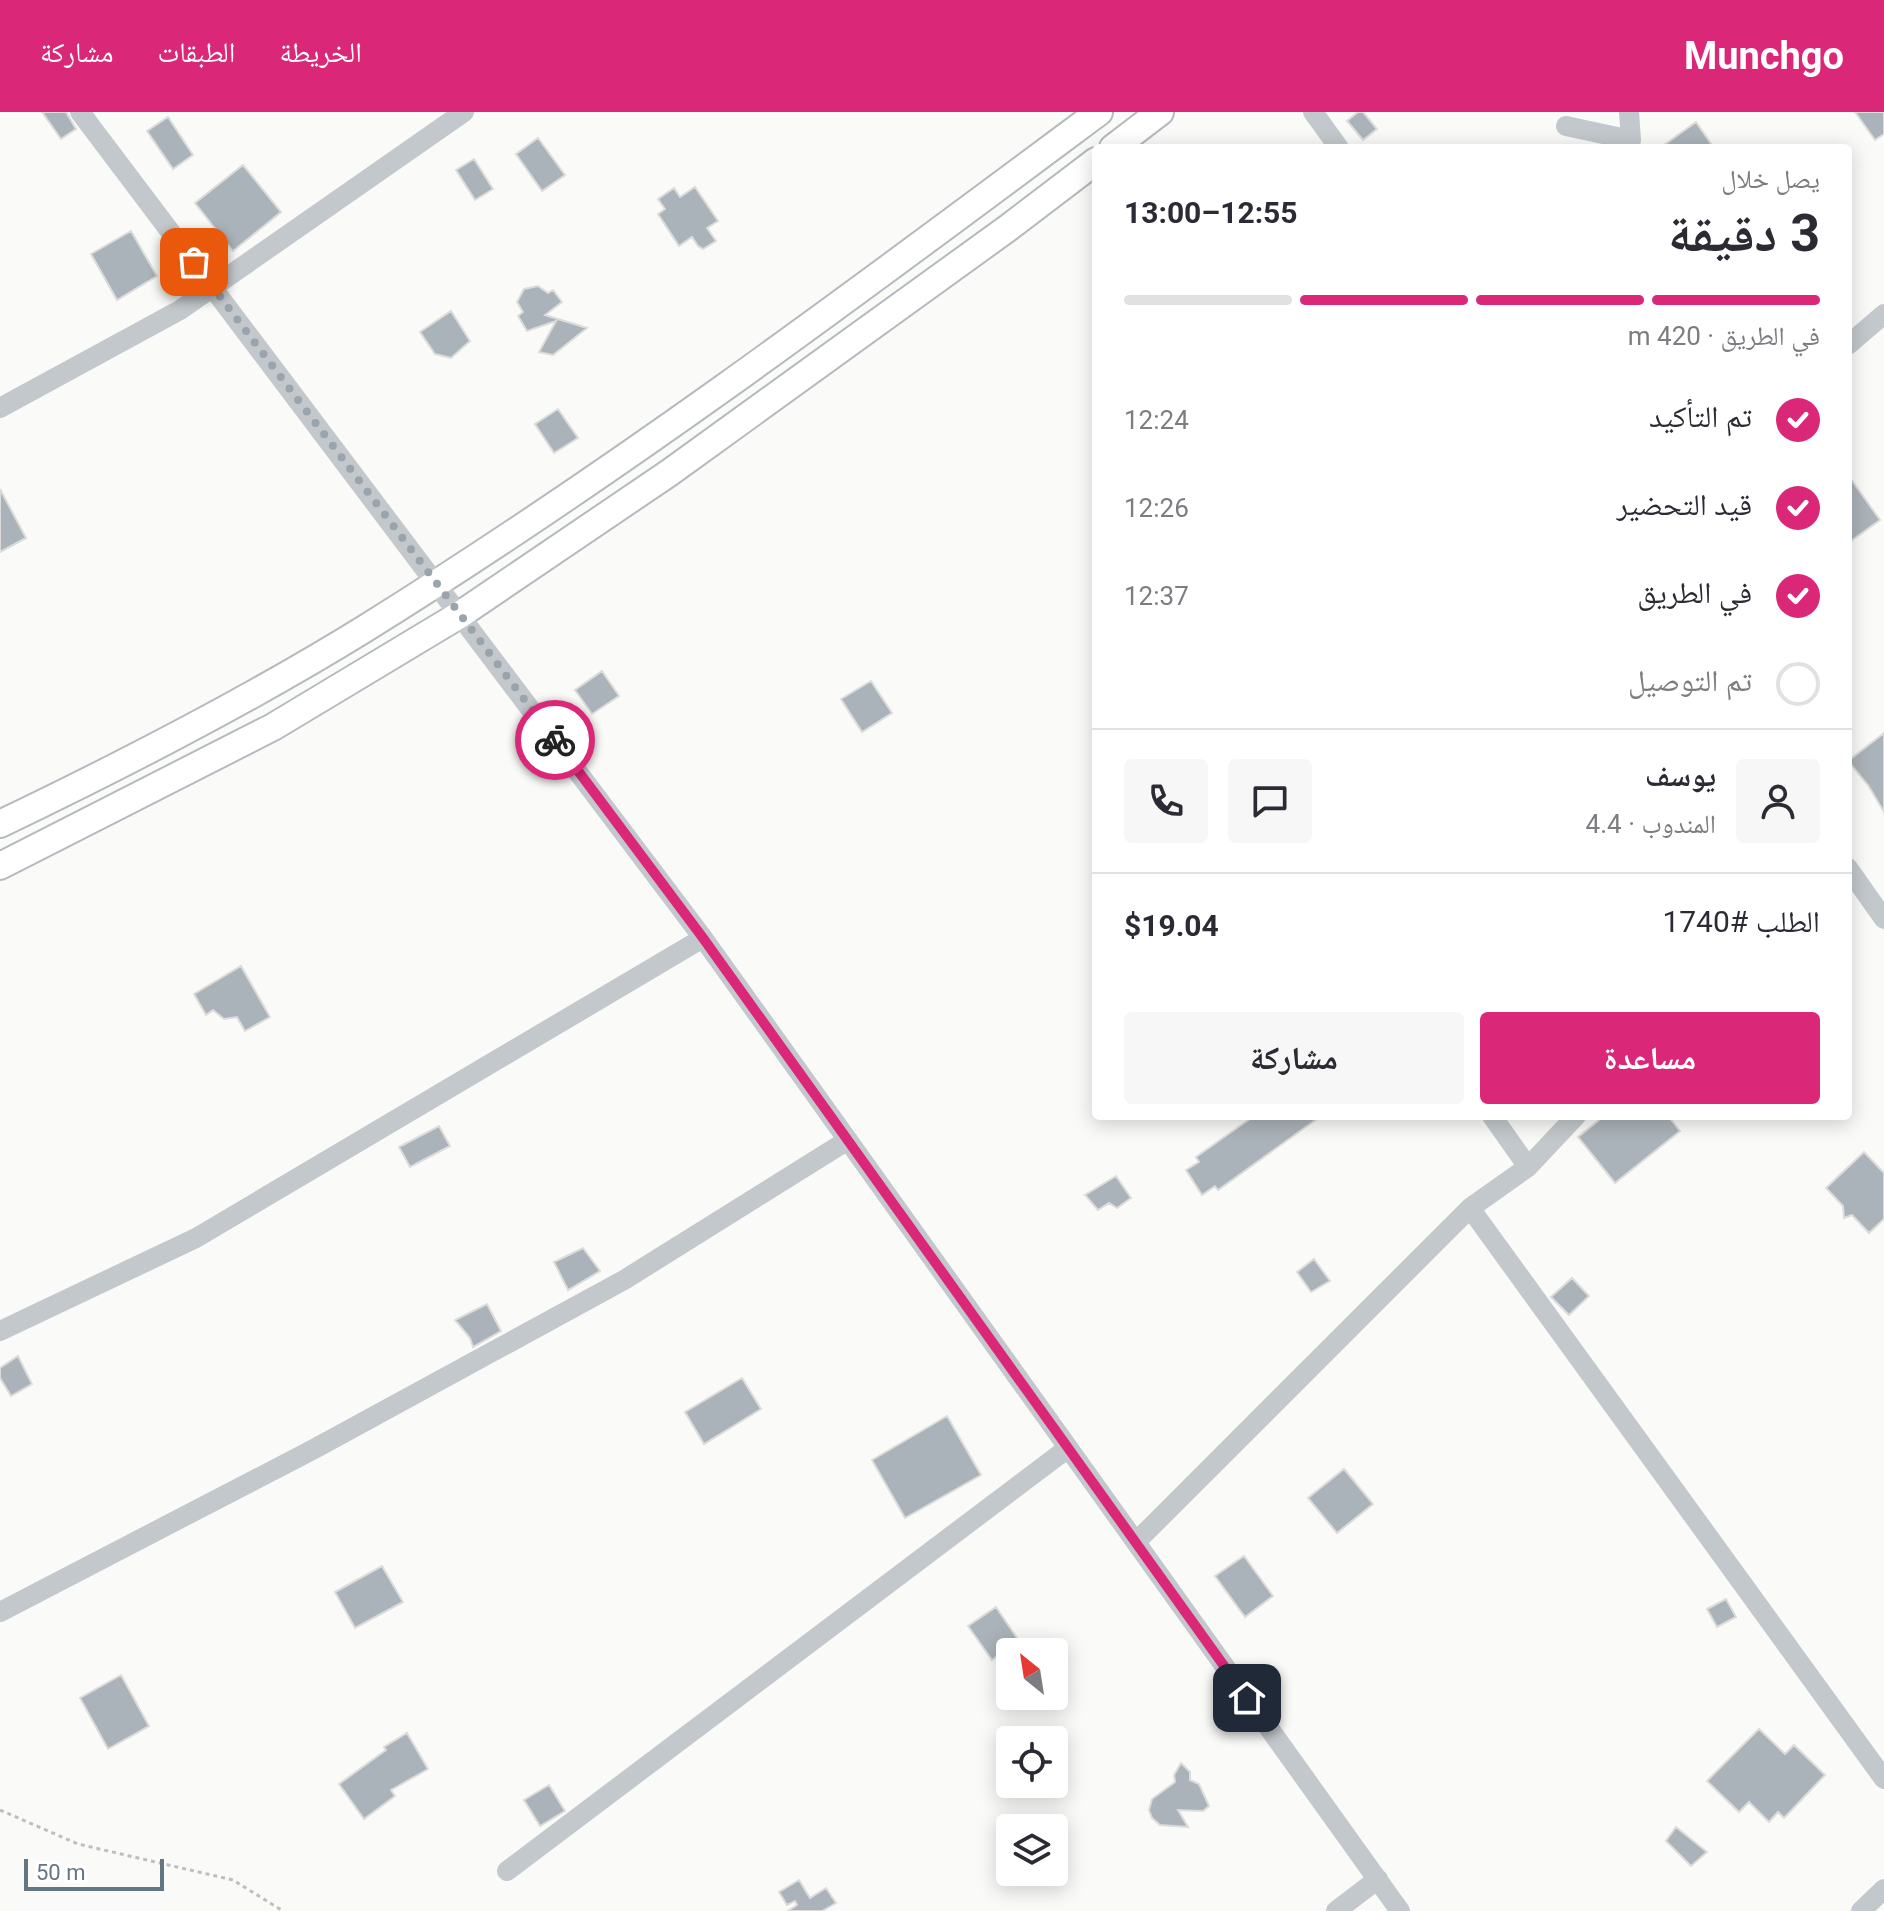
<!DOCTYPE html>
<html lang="ar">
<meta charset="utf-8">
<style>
:root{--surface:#fff;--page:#f7f7f7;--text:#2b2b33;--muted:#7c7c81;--line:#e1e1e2;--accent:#db2777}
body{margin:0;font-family:Roboto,"Noto Naskh Arabic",sans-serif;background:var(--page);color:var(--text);direction:rtl;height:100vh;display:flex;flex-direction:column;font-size:30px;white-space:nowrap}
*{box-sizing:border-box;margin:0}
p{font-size:26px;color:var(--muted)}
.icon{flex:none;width:44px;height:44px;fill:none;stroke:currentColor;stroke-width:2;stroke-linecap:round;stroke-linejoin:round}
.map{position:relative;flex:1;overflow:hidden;direction:ltr}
.sheet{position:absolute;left:1092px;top:32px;width:760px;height:976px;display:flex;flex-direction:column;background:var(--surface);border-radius:8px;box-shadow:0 4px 20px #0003;direction:rtl}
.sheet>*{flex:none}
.needle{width:52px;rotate:330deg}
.buttons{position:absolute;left:996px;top:1526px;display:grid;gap:16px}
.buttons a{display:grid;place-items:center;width:72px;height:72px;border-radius:8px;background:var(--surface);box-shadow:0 4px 20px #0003;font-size:40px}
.scale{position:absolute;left:24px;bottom:20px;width:140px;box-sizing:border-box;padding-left:8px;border:4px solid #657683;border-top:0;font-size:22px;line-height:28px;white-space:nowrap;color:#657683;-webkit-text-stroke:6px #fff;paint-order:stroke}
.pin{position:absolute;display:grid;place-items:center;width:68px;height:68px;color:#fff;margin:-34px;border-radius:16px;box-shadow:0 4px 12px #0006}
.courier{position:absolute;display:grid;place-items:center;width:80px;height:80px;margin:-40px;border:6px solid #db2777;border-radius:50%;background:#fff;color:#222;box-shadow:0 2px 10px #0007}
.summary em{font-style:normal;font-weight:700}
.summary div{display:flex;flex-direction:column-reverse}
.summary{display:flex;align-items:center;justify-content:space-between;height:136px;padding:0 32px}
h1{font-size:52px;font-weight:700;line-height:60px}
.bar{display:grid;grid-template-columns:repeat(4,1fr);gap:12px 8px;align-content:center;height:96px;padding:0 32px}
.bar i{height:10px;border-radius:6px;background:var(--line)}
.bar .current{background:var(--accent)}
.bar p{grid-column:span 4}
.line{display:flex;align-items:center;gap:20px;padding:0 32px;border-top:2px solid var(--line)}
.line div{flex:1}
.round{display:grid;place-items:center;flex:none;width:84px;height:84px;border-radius:8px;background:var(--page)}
ol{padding:0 32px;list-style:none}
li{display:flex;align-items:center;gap:24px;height:88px}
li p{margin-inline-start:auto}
li .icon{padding:8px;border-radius:50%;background:var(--accent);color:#fff;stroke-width:4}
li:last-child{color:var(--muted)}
li i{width:44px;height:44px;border:4px solid var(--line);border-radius:50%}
.button{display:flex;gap:16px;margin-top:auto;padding:16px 32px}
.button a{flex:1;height:92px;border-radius:8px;background:var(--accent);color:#fff;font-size:32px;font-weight:700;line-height:92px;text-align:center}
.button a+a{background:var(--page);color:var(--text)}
header{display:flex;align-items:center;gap:48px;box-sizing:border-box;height:112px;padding:0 40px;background:var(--accent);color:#fff}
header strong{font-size:38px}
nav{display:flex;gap:44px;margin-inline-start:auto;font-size:28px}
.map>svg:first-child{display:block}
.building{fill:#aab3b9;stroke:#dcdcda;stroke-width:2}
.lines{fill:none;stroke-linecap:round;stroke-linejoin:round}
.major-casing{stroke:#b5babe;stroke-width:30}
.path{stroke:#bbbfc2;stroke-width:3;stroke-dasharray:4 4;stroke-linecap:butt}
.minor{stroke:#c3c8cc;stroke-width:20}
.major{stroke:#fff;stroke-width:26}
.done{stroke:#99a4ac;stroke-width:8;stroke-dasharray:0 14.4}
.route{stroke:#db2777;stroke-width:10}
</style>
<header>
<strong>Munchgo</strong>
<nav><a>الخريطة</a><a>الطبقات</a><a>مشاركة</a></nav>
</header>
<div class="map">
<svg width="1884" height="1799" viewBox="0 0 1884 1799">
<rect width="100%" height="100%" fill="#fafaf8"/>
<path class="building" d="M42 0H66L76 17 61 27Z
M1358 0H1363L1377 17 1363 28 1347 9Z
M1855 0H1884V22L1875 28Z
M168 5 193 43 173 57 147 19Z
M1696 10 1714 36H1660Z
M538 26 565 63 542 79 516 42Z
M474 47 493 77 475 88 456 58Z
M243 53 281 100 233 139 195 91Z
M695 75 718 109 707 116 716 129 703 137 698 134 692 125 679 134 658 102 665 97 658 87 674 76 680 85Z
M131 119 157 164 117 188 91 142Z
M538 174 548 181 553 178 562 190 545 203 587 216 553 243 539 240 556 209 527 219 518 204 523 200 517 190 524 177Z
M451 199 470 229 451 246 435 242 420 220Z
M558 297 578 326 554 341 535 312Z
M1848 363 1880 408 1848 431Z
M0 377 26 426 0 440Z
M602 559 619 584 592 602 575 578Z
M871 569 892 601 862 620 841 587Z
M1884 621V700L1868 673 1848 649Z
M241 854 270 905 245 919 237 905 224 907 213 898 206 903 194 882Z
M1254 1004H1321L1218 1078 1215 1074 1202 1083 1186 1058 1199 1050 1196 1045Z
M1604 1004H1668L1680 1019 1615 1071 1578 1025Z
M439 1014 450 1034 410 1055 399 1035Z
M1864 1040 1884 1061V1107L1869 1121 1852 1103 1844 1106 1843 1094 1826 1076Z
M1116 1064 1131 1086 1117 1096 1109 1091 1098 1098 1085 1083Z
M583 1136 600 1159 568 1178 554 1150Z
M1314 1147 1330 1169 1311 1180 1297 1160Z
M1572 1166 1589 1184 1569 1203 1551 1185Z
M487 1192 501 1219 473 1235 470 1226 455 1208Z
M18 1244 32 1272 11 1284 0 1266V1256Z
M742 1266 761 1297 704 1332 685 1300Z
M947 1304 981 1363 905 1406 872 1348Z
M1344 1357 1373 1392 1337 1421 1308 1386Z
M1244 1444 1273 1484 1245 1505 1215 1464Z
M382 1454 403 1490 355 1516 335 1480Z
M1726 1487 1736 1505 1717 1515 1707 1497Z
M996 1495 1019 1529 992 1548 968 1514Z
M121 1563 149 1614 108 1637 80 1586Z
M1759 1617 1785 1642 1794 1633 1825 1663 1784 1706 1778 1700 1769 1710 1749 1690 1739 1700 1707 1669Z
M407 1621 428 1657 391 1678 395 1684 364 1707 339 1672 386 1638 384 1635Z
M1181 1651 1190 1660V1668L1199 1672 1209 1694 1203 1699 1178 1698 1188 1715 1160 1713 1152 1706 1149 1698 1152 1687 1175 1670 1174 1663Z
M549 1673 565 1699 540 1714 524 1688Z
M1676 1715 1707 1740 1691 1754 1666 1729Z
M799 1768 810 1786 826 1776 836 1791 822 1799H788L797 1793 795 1789 787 1793 779 1780Z"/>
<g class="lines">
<defs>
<path id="major" d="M1113 36 1160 0
M0 712C125 652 248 589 366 516 620 358 860 178 1099 0
M0 754 273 615 461 502 669 361 1008 116 1096 49"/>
</defs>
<use href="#major" class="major-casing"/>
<path class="path" d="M0 1698 78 1732 233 1768 283 1799"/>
<path class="minor" d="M80 0 703 826 1400 1799
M1313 0 1339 36
M1566 14 1631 28
M1628 36 1631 28 1629 0
M1848 233 1884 202
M0 296 180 198 464 0
M1848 756 1884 807
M1492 1004 1528 1055
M1470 1096 1884 1667
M0 1219 196 1126 703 826
M1136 1430 1470 1096 1528 1055 1576 1004
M0 1500 314 1337 624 1168 848 1028
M507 1759 1068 1336
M1336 1799 1378 1767
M1861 1799 1884 1777"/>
<use href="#major" class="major"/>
</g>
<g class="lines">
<path class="done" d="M194 150 555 628"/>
<path class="route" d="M555 628 703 826 1247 1586"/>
</g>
</svg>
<div class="buttons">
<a><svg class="needle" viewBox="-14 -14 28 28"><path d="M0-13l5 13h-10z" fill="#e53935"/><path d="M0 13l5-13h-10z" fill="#7c7c81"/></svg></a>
<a><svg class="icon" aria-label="locate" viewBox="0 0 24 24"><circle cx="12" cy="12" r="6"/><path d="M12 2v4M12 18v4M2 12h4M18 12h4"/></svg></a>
<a><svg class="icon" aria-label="layers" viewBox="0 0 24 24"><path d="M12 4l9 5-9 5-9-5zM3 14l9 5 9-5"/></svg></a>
</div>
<div class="scale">50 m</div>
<div class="pin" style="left:194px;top:150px;background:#ea580c"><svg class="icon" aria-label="bag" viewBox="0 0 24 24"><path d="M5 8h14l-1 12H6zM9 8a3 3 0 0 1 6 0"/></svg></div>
<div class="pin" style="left:1247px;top:1586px;background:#1f2937"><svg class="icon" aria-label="home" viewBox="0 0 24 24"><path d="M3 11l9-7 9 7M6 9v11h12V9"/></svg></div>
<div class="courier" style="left:555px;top:628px"><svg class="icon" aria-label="bike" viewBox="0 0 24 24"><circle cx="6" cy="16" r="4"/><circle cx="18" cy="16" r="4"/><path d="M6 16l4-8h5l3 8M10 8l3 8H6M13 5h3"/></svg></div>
<section class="sheet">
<div class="summary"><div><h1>3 دقيقة</h1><p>يصل خلال</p></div><em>12:55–13:00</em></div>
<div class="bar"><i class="current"></i><i class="current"></i><i class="current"></i><i></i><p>في الطريق · 420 m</p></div>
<ol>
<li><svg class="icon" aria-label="check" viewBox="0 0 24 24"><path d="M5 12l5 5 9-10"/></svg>تم التأكيد<p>12:24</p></li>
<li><svg class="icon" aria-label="check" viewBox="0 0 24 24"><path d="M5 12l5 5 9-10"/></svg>قيد التحضير<p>12:26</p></li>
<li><svg class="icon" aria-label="check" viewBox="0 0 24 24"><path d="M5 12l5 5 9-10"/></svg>في الطريق<p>12:37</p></li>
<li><i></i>تم التوصيل</li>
</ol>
<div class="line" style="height:144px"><a class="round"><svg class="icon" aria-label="person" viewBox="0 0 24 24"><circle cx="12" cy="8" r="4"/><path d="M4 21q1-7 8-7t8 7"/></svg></a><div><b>يوسف</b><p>المندوب · 4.4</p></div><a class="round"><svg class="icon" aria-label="chat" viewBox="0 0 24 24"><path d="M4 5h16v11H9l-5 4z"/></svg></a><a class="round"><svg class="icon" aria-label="phone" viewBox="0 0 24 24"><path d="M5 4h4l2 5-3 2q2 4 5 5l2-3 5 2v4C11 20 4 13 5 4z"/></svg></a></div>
<div class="line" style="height:104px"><div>الطلب #1740</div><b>$19.04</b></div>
<div class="button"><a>مساعدة</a><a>مشاركة</a></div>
</section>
</div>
